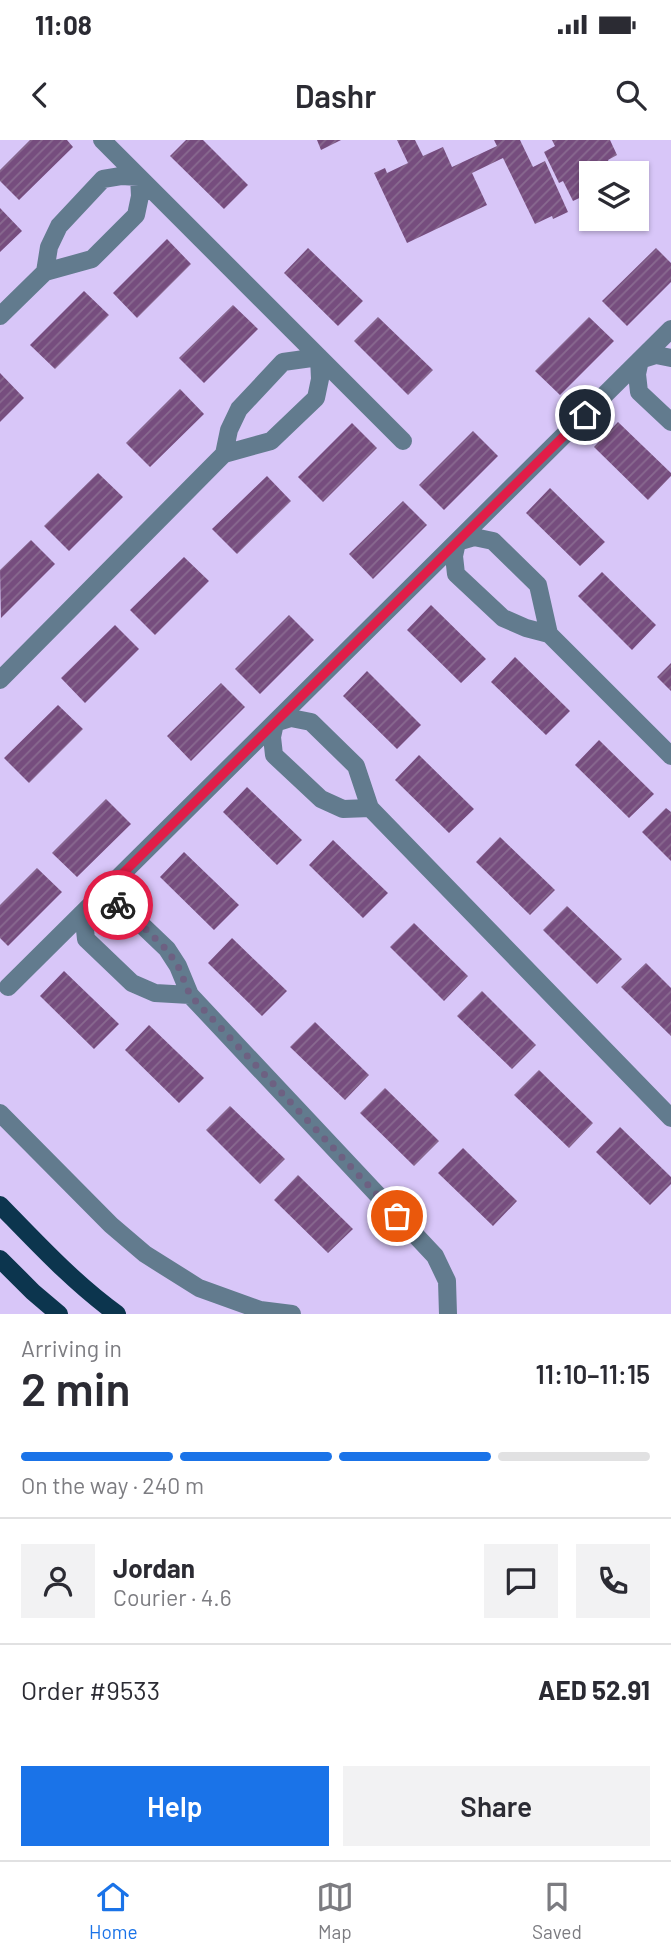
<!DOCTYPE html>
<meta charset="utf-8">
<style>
:root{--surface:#fff;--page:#f2f2f3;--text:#2b2b33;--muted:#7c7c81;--line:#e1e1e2;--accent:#1a73e8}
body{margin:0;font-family:Barlow,sans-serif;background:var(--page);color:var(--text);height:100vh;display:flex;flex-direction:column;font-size:26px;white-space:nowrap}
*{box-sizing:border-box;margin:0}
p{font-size:23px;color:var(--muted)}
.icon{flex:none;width:38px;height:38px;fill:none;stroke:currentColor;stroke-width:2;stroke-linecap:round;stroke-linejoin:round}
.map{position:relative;height:1174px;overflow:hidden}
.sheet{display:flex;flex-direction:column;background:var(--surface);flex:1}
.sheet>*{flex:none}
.tools{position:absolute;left:579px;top:21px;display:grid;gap:14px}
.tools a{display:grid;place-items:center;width:70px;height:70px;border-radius:0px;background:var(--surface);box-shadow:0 2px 5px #0004;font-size:35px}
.pin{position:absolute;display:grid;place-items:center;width:60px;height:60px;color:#fff;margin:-30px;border:4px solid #fff;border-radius:50%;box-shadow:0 2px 7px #0007}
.courier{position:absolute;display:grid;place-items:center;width:70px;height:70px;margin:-35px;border:5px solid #e11d48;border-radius:50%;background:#fff;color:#222;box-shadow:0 2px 9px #0007}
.headline em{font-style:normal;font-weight:600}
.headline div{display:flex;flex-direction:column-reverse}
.headline{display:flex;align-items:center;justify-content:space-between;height:119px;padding:0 21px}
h1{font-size:46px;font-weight:600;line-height:52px}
.bar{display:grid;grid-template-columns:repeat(4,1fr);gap:10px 7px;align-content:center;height:84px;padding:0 21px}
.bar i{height:9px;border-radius:5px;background:var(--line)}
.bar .selected{background:var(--accent)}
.bar p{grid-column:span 4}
.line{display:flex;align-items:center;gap:18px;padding:0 21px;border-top:2px solid var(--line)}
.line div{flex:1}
.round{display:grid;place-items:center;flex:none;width:74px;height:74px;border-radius:0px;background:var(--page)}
.primary-button{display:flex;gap:14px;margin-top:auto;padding:14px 21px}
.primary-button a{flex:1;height:80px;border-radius:0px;background:var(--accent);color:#fff;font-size:28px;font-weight:600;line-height:80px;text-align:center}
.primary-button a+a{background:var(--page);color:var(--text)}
.status{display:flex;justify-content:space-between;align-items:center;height:49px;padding:0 35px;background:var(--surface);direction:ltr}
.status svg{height:19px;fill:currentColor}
header{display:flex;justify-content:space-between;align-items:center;height:91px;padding:0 21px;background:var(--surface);font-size:32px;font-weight:600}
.menu{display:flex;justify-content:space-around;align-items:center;height:98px;border-top:2px solid var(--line);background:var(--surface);font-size:19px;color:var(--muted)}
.menu a{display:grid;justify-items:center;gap:4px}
.menu .selected{color:var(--accent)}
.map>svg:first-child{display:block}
.building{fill:url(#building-hatch)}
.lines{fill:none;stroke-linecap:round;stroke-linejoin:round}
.minor{stroke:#627b8e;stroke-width:18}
.major{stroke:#0c354e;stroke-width:18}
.done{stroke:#6d6182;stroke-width:7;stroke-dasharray:0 12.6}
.route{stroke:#e11d48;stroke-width:9}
</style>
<div class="status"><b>11:08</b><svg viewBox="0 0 49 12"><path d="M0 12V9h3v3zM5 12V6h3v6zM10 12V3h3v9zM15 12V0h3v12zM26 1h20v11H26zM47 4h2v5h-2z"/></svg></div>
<header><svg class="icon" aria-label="back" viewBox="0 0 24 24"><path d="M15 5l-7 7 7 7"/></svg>Dashr<svg class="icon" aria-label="search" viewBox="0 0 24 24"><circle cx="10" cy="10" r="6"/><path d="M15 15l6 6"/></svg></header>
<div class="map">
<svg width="671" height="1174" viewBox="0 0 671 1174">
<defs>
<pattern id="building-hatch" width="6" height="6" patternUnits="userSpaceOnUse" patternTransform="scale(1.75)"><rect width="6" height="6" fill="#764d7e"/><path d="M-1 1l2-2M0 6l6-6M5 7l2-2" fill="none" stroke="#896a90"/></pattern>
</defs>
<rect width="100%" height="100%" fill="#d8c6f8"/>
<path class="building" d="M30 0H67L73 7 19 60 0 41V30Z
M186 0H203L248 45 224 69 170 16Z
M317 0H341L321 10Z
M397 0H415L423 16 443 7 452 27 497 6 494 0H520L533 27 545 21 568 72 553 79 552 76 535 84 503 18 472 33 487 65 407 103 374 33 385 28 387 33 408 23Z
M552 0H610L617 15 608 20 614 33H592V52L573 61 563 41 559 43 544 12 555 6Z
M0 68 22 91 0 112Z
M167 99 191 124 137 178 113 153Z
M308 108 363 161 338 186 284 133Z
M656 108 671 123V142L627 186 602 161Z
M84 151 109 175 55 229 30 205Z
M233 165 258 189 204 243 179 218Z
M378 177 433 230 408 255 354 201Z
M589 177 614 201 560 255 535 231Z
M0 233 24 258 0 282Z
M180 249 204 274 150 327 126 303Z
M618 282 671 333V336L648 360 594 307Z
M352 283 377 308 323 362 298 337Z
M473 291 498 316 444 370 419 345Z
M98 333 123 357 69 411 44 386Z
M267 336 291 361 237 414 212 389Z
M550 348 605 402 580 426 526 373Z
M403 361 427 385 373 439 349 414Z
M31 400 55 424 1 478 0 430Z
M184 417 209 441 155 495 130 470Z
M602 432 656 485 632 510 578 456Z
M431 465 486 519 461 543 407 490Z
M289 475 314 500 260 554 235 529Z
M115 485 139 509 85 563 61 538Z
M515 517 570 571 546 595 491 542Z
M671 523V551L657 537Z
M367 531 421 585 397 609 343 556Z
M221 543 245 567 191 621 167 596Z
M58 565 83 589 29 643 4 618Z
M599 600 654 654 629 678 575 625Z
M419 615 474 669 449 693 395 640Z
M247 647 302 700 277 725 223 672Z
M106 659 131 684 77 737 52 713Z
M666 668 671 672V721L642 692Z
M500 697 555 750 530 775 476 722Z
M333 700 388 753 363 778 309 725Z
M184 712 239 765 214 790 160 737Z
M37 728 62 752 8 806 0 798V765Z
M567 766 622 819 597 844 543 790Z
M414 783 468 836 444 861 390 807Z
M232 798 287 851 262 876 208 823Z
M646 823 671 848V896L621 847Z
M64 831 119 884 94 909 40 856Z
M482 851 536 905 512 929 457 876Z
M315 882 369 935 345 960 290 907Z
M149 885 204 938 179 963 125 910Z
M539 930 593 983 569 1008 514 955Z
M385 948 439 1001 414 1026 360 973Z
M230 966 285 1019 260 1044 206 990Z
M620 987 671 1037V1044L650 1065 596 1012Z
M463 1008 517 1061 493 1086 438 1033Z
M298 1035 353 1089 328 1113 274 1060Z"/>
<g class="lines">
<path class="minor" d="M102 0 403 301
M0 176 45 132 92 119 136 75 140 56 139 37 121 36 103 39 59 86 49 107 45 132
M671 218 656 215 640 220 637 234 639 252 671 282
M549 494 538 445 493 401 474 397 457 402 454 416 456 434 503 478 526 488 549 494 671 616
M0 540 224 314 271 301 316 258 320 239 319 217 283 222 239 269 229 290 224 314
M370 668 343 669 321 659 274 615 272 597 275 583 291 578 311 582 356 626 370 668 671 978
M8 847 671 189
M190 855 155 853 132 843 86 799 84 780 88 768 103 762 122 766 167 809 178 826 190 855 435 1116 447 1141 448 1174
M0 973 111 1085 145 1114 199 1148 260 1170 292 1174"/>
<path class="major" d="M0 1065C37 1103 74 1143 117 1174
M0 1119 33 1152 59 1174"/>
</g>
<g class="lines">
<path class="done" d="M118 765 122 766 167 810 178 826 190 855 397 1076"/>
<path class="route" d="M118 765 103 762 88 768 585 275"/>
</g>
</svg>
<div class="tools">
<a><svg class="icon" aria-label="layers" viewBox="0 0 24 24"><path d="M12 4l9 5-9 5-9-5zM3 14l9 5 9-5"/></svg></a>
</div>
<div class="pin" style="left:397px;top:1076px;background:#ea580c"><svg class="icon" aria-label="bag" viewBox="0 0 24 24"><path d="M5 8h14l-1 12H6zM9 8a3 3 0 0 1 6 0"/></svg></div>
<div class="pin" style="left:585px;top:275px;background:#1f2937"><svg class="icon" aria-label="home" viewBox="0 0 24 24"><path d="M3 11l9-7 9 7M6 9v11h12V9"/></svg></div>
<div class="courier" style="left:118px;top:765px"><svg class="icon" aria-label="bike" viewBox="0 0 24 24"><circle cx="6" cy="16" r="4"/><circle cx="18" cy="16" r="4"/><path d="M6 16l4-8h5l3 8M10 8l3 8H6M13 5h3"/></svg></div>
</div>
<section class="sheet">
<div class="headline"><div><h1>2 min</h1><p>Arriving in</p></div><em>11:10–11:15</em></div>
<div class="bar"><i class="selected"></i><i class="selected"></i><i class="selected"></i><i></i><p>On the way · 240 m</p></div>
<div class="line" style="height:126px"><a class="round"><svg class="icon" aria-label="person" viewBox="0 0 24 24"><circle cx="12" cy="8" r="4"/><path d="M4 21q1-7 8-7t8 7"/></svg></a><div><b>Jordan</b><p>Courier · 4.6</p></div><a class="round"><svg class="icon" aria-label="chat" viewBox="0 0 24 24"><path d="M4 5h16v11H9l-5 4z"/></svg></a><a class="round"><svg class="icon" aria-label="phone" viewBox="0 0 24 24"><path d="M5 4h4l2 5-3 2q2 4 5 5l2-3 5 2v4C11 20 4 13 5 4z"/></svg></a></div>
<div class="line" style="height:91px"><div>Order #9533</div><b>AED 52.91</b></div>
<div class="primary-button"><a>Help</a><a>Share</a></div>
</section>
<nav class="menu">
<a class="selected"><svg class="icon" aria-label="home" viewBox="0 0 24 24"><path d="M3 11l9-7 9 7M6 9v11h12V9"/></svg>Home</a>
<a><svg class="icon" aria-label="map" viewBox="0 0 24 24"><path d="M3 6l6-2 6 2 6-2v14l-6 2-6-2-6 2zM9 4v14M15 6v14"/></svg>Map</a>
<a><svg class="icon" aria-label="saved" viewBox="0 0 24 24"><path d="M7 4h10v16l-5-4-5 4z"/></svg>Saved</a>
</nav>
